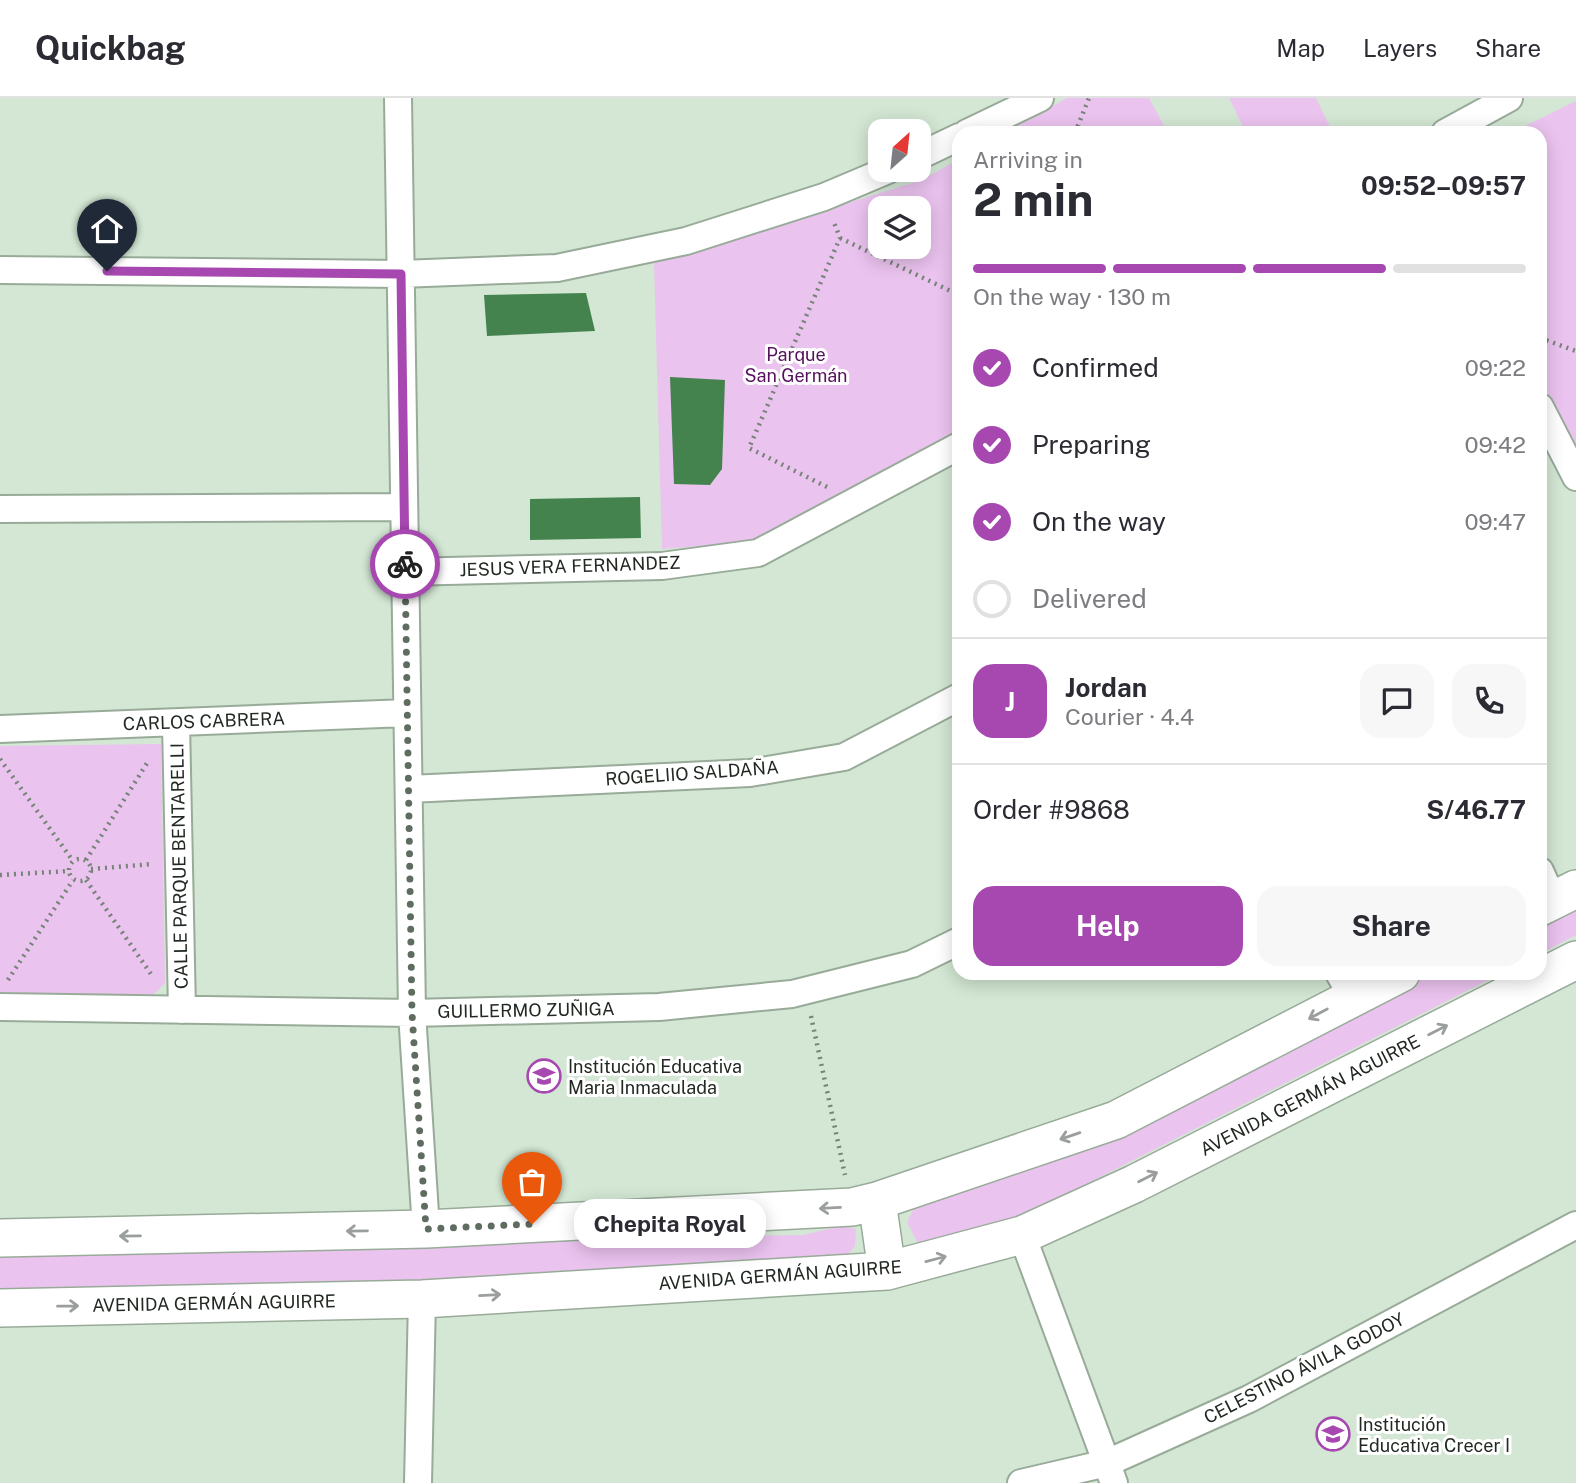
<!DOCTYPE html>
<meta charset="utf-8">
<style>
:root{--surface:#fff;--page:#f7f7f7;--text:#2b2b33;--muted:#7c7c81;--line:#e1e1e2;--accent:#a748b1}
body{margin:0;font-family:"Public Sans",sans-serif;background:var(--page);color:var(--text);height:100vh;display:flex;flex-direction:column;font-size:26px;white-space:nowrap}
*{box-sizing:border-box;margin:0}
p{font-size:23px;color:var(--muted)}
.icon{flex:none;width:38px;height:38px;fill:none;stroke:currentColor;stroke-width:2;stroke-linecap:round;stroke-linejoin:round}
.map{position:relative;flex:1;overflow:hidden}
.side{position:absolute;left:952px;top:28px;width:595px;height:854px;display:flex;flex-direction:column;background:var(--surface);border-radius:21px;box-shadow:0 4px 18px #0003}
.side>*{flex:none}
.needle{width:46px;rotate:27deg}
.controls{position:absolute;left:868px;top:21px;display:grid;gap:14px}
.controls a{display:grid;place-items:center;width:63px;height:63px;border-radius:14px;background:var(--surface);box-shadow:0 4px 18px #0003;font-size:35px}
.pin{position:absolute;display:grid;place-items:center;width:60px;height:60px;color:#fff;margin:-72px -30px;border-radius:50% 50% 50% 0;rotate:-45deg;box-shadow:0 0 7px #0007}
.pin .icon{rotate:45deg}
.courier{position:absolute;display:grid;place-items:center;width:70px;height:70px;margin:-35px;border:5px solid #a748b1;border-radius:50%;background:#fff;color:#222;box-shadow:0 2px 9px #0007}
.bubble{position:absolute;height:49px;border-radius:21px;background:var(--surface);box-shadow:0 4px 18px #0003;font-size:23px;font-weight:700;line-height:49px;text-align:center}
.summary em{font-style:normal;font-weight:700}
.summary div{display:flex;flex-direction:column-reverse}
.summary{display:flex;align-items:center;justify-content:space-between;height:119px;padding:0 21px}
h1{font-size:46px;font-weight:700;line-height:52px}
.bar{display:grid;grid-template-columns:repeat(4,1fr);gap:10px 7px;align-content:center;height:84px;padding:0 21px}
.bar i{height:9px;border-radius:5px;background:var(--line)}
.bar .current{background:var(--accent)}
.bar p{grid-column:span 4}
.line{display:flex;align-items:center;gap:18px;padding:0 21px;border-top:2px solid var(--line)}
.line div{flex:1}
.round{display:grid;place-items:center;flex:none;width:74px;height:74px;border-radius:21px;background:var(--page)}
ol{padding:0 21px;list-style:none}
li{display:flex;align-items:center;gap:21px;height:77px}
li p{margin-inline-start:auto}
li .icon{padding:7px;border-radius:50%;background:var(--accent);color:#fff;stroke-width:4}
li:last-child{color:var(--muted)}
li i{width:38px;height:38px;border:4px solid var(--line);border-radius:50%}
.button{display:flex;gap:14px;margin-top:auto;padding:14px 21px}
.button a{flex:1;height:80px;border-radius:21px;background:var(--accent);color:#fff;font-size:28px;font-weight:700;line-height:80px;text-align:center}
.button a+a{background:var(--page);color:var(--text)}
header{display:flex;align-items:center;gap:42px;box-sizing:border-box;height:98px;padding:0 35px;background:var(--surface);border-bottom:2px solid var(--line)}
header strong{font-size:33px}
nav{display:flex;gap:38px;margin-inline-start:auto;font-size:24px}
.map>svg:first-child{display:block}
.green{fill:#ebc3ef;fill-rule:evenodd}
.building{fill:#44834d}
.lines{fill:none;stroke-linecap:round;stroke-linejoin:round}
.minor-casing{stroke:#98ab99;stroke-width:30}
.secondary-casing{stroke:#98ab99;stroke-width:40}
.path{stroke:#768377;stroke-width:4.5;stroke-dasharray:2 5;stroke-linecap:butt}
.minor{stroke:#fff;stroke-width:26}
.secondary{stroke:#fff;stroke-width:37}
.oneway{stroke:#9b9f9c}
.done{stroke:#5f6c60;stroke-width:7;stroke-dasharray:0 12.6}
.route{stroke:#a748b1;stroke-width:9}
.labels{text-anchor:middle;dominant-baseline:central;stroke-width:6;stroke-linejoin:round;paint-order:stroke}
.park-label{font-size:18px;fill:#56125d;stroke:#fff}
.street-label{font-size:18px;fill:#212922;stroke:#fff}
.poi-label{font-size:18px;fill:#212922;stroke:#fff;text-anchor:start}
</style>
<header>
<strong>Quickbag</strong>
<nav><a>Map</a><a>Layers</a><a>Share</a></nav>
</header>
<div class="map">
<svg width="1576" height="1385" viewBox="0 0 1576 1385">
<rect width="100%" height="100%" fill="#d3e7d4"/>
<path class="green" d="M1067 0H1149L1168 35H1005Z
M1229 0H1316L1333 35H1246Z
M1576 3V351L1540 279V35H1511Z
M959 61V336L761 443 662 451 654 165 922 82ZM880 110H919V149H880Z
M161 646 165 885 154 896 0 899V648Z
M1576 799V837L1540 856V818Z
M1427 875H1502L1029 1115 929 1144H917L907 1124 913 1112 1069 1056Z
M841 1128 856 1131 855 1148 845 1160 761 1173 0 1192V1153L417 1143 803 1137Z"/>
<path class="building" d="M586 195 595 233 487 238 484 197Z
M670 279 725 282 722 371 710 387 674 386Z
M640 399 641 440 530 442V401Z"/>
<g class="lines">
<defs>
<path id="minor" d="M398 0 412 915 426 1131
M967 35 1040 0
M1445 35 1509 0
M919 58 959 39
M0 172 401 176 557 170 686 143 824 99 888 72
M1540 309 1576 379
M0 411 404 409
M405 474 662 468 758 455 959 348
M176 625 182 912
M0 631 407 615
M409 691 750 675 844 659 959 599
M1540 773 1553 802
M1339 875 1352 898
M0 909 412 915 659 909 792 896 912 866 959 843
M1022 1137 1114 1385
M418 1385 422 1201
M1021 1385 1107 1365 1249 1301 1576 1127"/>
<path id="secondary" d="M1540 809 1576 791
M877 1103 887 1173
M0 1140 426 1131 852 1109 877 1103 1116 1022 1401 875
M0 1210 422 1201 887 1173 1022 1137 1134 1086 1576 862"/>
</defs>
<use href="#minor" class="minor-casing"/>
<use href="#secondary" class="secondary-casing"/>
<path class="path" d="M1075 35 1089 0
M840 140 959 197
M1540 240 1576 253
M827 389 749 350 840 140 833 122
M0 661 73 763
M69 772a11 11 0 1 1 22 0a11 11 0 1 1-22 0Z
M86 762 149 662
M91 771 153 766
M0 777 69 773
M86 782 153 879
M8 882 73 782
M811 918 845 1077"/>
<use href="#minor" class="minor"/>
<use href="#secondary" class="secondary"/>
</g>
<defs><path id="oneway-shaft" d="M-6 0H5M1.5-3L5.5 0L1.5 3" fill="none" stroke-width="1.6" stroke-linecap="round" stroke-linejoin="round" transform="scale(1.75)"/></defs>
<g class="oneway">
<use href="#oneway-shaft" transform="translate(1318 916) rotate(152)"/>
<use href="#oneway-shaft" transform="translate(1438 932) rotate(-27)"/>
<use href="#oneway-shaft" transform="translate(1070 1038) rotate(161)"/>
<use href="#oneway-shaft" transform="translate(1148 1079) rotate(-27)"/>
<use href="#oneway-shaft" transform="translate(830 1110) rotate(177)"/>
<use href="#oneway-shaft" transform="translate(357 1133) rotate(179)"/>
<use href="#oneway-shaft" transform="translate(130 1138) rotate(179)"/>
<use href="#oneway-shaft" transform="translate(936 1161) rotate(-15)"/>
<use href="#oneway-shaft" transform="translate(490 1197) rotate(-3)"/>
<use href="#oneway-shaft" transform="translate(68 1208) rotate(-1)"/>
</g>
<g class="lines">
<path class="done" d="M405 466 412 915 426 1131 532 1126"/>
<path class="route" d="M107 173 401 176 405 466"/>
</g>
<defs>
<symbol id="school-ring" viewBox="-11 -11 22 22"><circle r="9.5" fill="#fff" stroke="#a748b1" stroke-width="1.5"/><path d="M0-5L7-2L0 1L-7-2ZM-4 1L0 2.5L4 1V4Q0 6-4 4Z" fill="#a748b1"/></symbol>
</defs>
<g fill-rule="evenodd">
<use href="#school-ring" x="525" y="959" width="38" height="38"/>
<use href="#school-ring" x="1314" y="1317" width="38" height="38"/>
</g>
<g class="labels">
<g class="park-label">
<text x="796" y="256">Parque<tspan x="796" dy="21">San Germán</tspan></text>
</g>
<g class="street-label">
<text transform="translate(570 468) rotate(-2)">JESUS VERA FERNANDEZ</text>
<text transform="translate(204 623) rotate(-2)">CARLOS CABRERA</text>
<text transform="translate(692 675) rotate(-4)">ROGELIIO SALDAÑA</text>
<text transform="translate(179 768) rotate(-91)">CALLE PARQUE BENTARELLI</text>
<text transform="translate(526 912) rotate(-1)">GUILLERMO ZUÑIGA</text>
<text transform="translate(1310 997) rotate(-27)">AVENIDA GERMÁN AGUIRRE</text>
<text transform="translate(780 1177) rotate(-4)">AVENIDA GERMÁN AGUIRRE</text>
<text transform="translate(214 1205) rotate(-1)">AVENIDA GERMÁN AGUIRRE</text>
<text transform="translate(1304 1270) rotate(-27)">CELESTINO ÁVILA GODOY</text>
</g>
<g class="poi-label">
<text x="568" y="968">Institución Educativa<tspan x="568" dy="21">Maria Inmaculada</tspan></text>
<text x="1358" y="1326">Institución<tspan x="1358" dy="21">Educativa Crecer I</tspan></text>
</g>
</g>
</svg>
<div class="controls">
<a><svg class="needle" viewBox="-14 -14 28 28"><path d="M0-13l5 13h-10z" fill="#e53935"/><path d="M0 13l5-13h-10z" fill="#7c7c81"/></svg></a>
<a><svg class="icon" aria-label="layers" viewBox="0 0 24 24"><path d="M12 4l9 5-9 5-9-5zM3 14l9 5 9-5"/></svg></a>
</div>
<div class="pin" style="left:532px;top:1126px;background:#ea580c"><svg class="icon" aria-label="bag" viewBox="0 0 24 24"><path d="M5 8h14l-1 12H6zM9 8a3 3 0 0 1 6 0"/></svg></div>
<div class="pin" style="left:107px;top:173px;background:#1f2937"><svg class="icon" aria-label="home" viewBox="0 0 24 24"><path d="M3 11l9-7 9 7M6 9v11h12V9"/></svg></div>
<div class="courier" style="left:405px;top:466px"><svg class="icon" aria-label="bike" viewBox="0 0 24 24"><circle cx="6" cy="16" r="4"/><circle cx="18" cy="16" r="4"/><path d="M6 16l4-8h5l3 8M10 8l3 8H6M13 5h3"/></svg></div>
<div class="bubble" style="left:574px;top:1101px;width:192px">Chepita Royal</div>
<section class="side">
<div class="summary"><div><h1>2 min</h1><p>Arriving in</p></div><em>09:52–09:57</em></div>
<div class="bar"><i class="current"></i><i class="current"></i><i class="current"></i><i></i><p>On the way · 130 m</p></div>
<ol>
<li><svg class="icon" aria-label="check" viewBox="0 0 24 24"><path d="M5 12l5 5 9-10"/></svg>Confirmed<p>09:22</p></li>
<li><svg class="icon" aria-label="check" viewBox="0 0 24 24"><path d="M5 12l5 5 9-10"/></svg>Preparing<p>09:42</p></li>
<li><svg class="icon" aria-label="check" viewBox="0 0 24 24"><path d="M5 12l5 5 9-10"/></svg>On the way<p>09:47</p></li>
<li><i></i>Delivered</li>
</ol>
<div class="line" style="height:126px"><b class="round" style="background:var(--accent);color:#fff">J</b><div><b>Jordan</b><p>Courier · 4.4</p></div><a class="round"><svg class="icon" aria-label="chat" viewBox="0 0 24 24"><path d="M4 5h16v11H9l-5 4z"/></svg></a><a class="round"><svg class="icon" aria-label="phone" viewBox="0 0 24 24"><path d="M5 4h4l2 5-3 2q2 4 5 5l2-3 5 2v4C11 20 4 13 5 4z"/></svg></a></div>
<div class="line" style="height:91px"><div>Order #9868</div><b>S/46.77</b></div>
<div class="button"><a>Help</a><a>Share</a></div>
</section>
</div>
